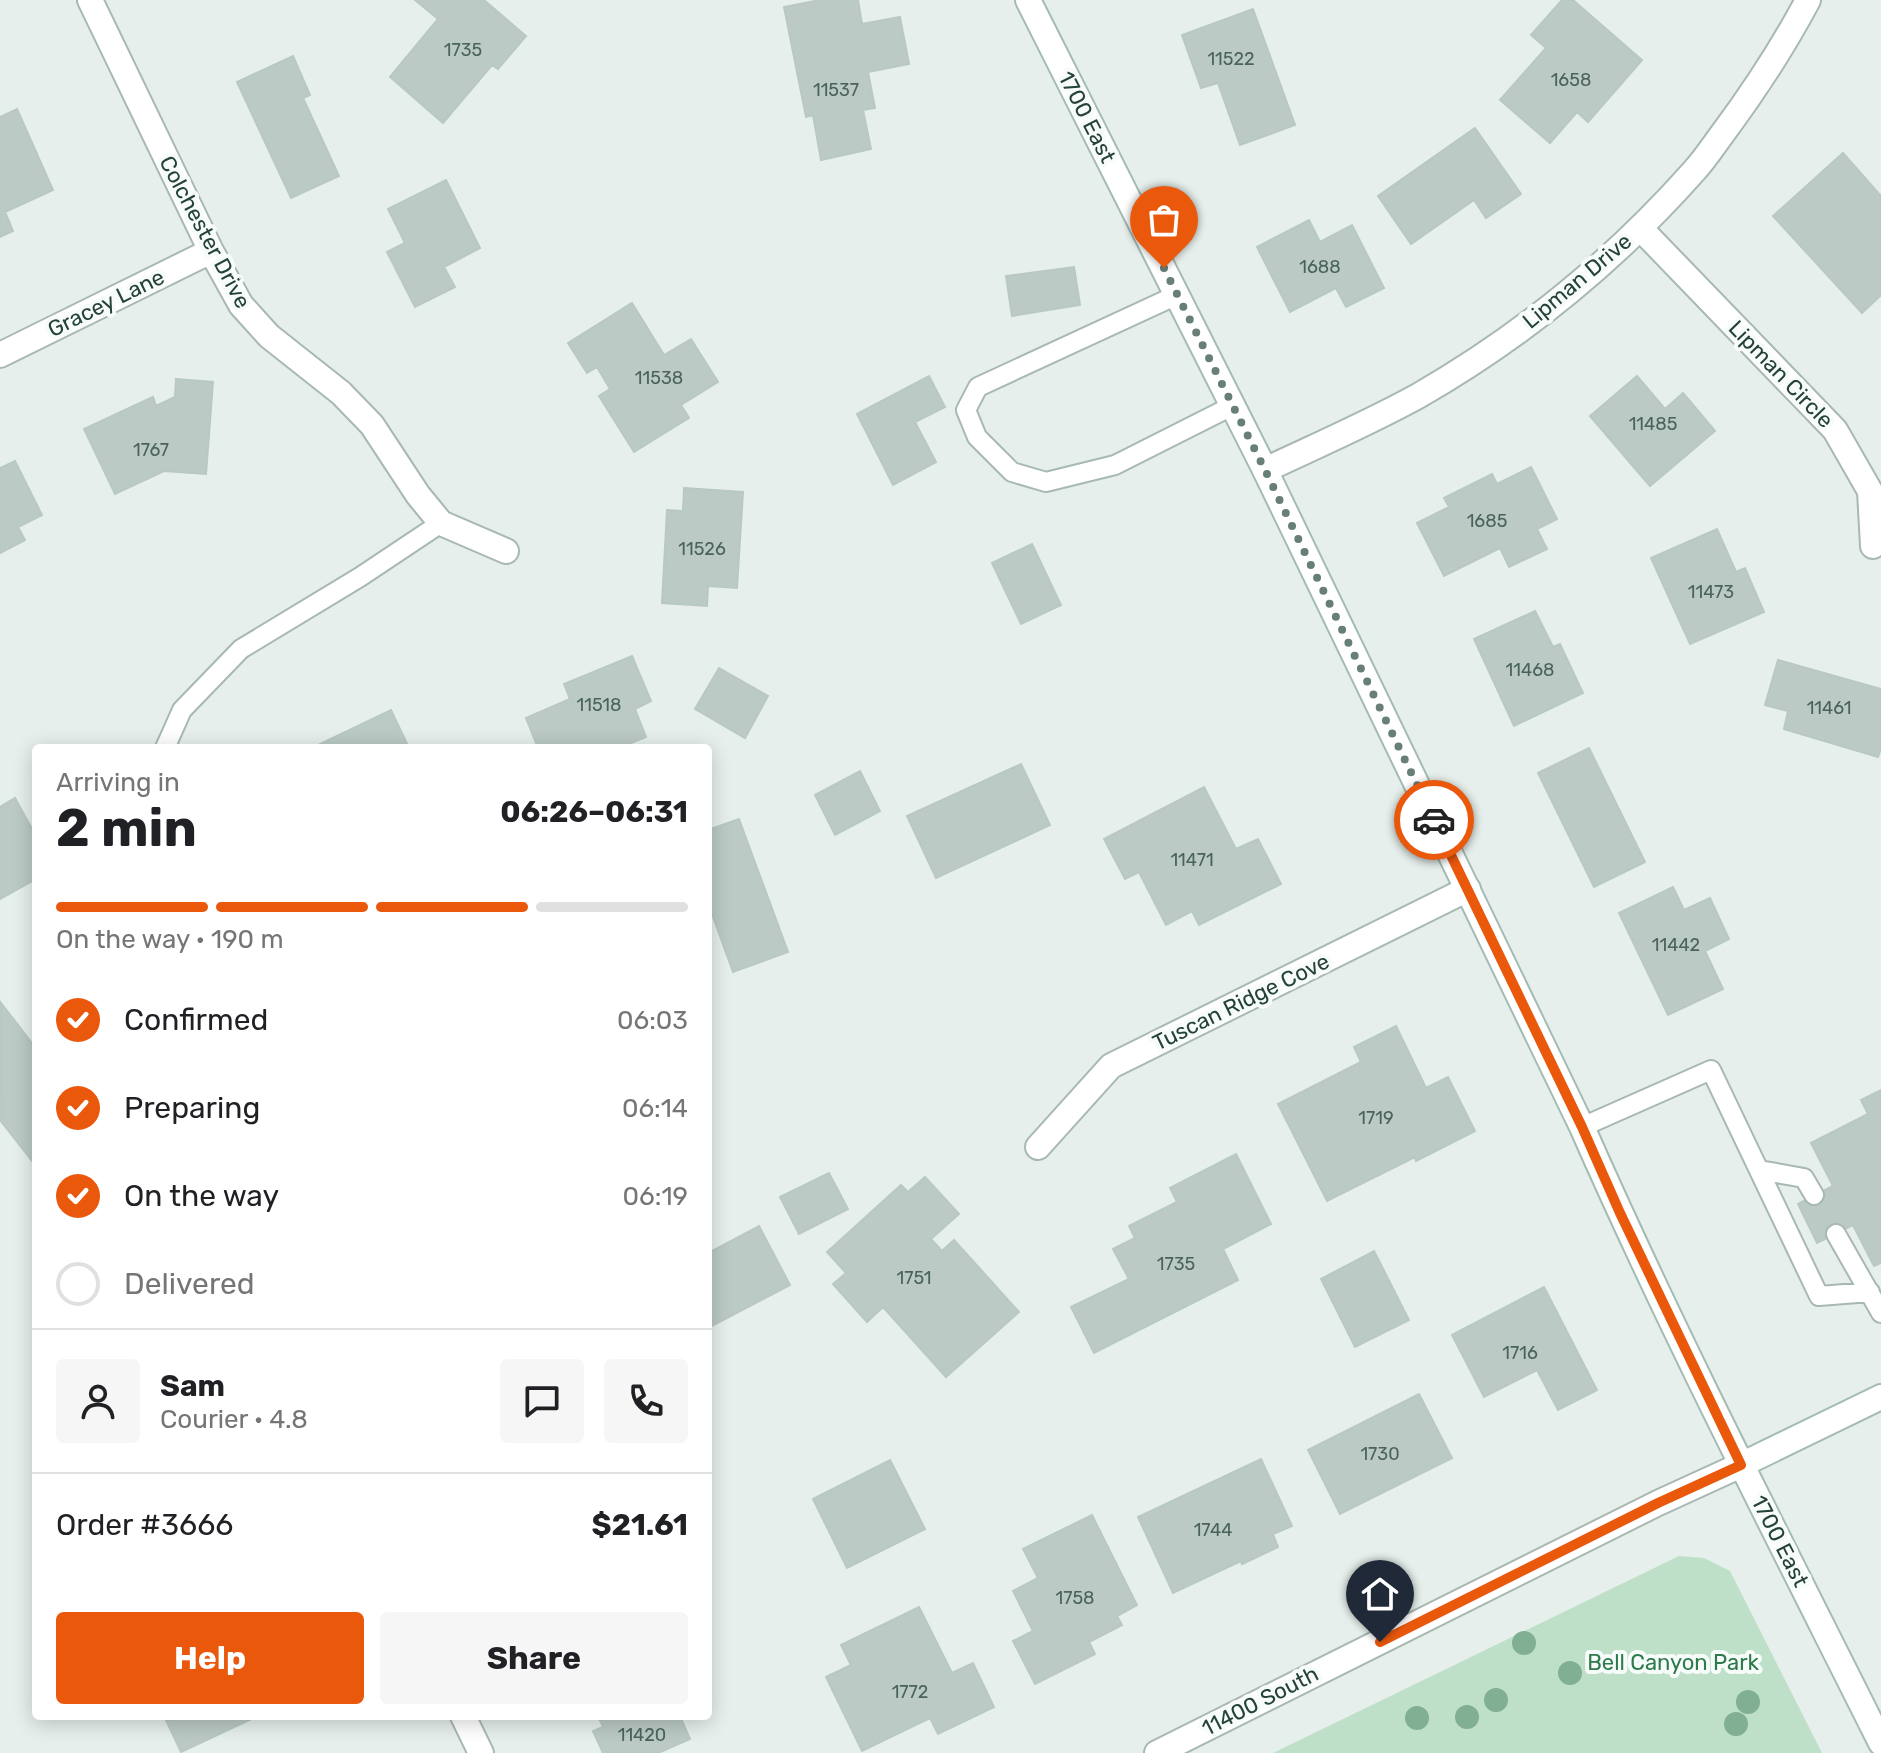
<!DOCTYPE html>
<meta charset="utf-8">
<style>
:root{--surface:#fff;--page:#f6f6f6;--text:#202124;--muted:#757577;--line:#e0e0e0;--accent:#ea580c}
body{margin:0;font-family:Rubik,sans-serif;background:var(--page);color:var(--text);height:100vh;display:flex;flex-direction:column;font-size:30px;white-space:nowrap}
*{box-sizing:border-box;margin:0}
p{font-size:26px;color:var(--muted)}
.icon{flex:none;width:44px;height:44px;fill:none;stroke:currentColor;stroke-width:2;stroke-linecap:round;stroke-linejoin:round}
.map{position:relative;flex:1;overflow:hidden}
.details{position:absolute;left:32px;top:744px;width:680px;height:976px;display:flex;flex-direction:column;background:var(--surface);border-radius:8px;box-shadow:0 4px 20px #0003}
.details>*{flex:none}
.pin{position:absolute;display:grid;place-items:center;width:68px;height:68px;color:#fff;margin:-82px -34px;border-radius:50% 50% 50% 0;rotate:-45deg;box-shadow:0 0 8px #0007}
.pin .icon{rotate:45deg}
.courier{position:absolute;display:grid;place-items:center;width:80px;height:80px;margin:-40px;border:6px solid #ea580c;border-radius:50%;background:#fff;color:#222;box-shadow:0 2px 10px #0007}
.overview em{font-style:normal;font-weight:700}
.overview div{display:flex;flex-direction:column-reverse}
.overview{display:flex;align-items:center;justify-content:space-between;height:136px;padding:0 24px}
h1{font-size:52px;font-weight:700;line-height:60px}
.bar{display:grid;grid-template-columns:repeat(4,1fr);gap:12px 8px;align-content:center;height:96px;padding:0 24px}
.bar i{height:10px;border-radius:6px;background:var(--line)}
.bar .current{background:var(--accent)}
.bar p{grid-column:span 4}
.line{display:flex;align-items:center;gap:20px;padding:0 24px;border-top:2px solid var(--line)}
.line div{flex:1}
.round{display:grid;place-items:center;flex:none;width:84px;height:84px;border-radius:8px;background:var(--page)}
ol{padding:0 24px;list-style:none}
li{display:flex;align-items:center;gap:24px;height:88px}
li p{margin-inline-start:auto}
li .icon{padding:8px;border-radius:50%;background:var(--accent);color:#fff;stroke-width:4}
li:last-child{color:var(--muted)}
li i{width:44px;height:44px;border:4px solid var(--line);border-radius:50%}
.button{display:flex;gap:16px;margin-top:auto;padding:16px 24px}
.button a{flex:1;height:92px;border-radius:8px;background:var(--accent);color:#fff;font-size:32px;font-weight:700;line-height:92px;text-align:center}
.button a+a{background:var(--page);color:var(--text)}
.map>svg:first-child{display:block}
.green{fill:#bfe0c8}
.building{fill:#bbcac4;stroke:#b8c9c2;stroke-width:2}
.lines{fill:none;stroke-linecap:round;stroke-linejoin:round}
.service-casing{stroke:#a8b8b2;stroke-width:22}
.minor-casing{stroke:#a8b8b2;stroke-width:28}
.tertiary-casing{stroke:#a8b8b2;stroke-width:28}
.secondary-casing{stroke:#a4bbb3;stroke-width:28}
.service{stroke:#fff;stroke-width:18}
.minor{stroke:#fff;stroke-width:24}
.tertiary{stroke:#fff;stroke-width:24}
.secondary{stroke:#fff;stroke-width:24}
.tree{fill:#80af93}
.done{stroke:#687f78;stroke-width:8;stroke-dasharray:0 14.4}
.route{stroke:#ea580c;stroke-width:10}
.labels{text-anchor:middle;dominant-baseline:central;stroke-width:8;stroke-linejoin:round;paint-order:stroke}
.number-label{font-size:18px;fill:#4a645c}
.street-label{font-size:22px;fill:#24423a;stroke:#f7fbf9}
.park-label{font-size:22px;fill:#2d7a4b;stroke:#f7fbf9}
</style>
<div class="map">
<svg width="1881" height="1753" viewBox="0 0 1881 1753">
<rect width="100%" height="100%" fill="#e6efeb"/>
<path class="green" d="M1679 1556 1704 1558 1730 1571 1822 1753H1273Z"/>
<path class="building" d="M415 0H484L526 36 498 69 492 65 443 123 390 77 438 19Z
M820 0H858L862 24 900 17 909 64 868 72 875 108 863 110 871 149 821 160 813 115 806 117 784 7Z
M1562 0H1573L1642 60 1588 122 1577 112 1550 143 1500 100 1546 48 1531 35Z
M1253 9 1295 125 1240 145 1218 83 1201 88 1182 35Z
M293 56 310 95 303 98 339 176 291 198 237 82Z
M17 109 53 190 5 212 13 231 0 237V117Z
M1475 128 1521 194 1486 218 1474 200 1411 244 1378 196Z
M1843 153 1881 196V295L1862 313 1773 216Z
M446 180 480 248 444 267 455 287 415 307 387 252 405 243 388 209Z
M1309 220 1320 242 1352 225 1384 288 1346 307 1336 288 1290 312 1257 247Z
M1074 267 1080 305 1012 316 1006 276Z
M632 303 664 355 691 339 718 382 681 405 689 418 634 452 599 396 610 389 597 367 587 373 568 343Z
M929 376 945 407 915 422 936 462 893 485 857 414Z
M1637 376 1665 409 1683 393 1715 431 1650 486 1590 416Z
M176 379 213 382 206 474 164 471 115 494 84 429 153 397 156 406 175 397Z
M15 461 42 515 18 527 25 540 0 553V468Z
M1531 467 1557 519 1537 529 1547 549 1509 567 1500 548 1444 576 1417 523 1449 507 1444 498 1492 474 1497 484Z
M684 488 743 492 737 588 708 586 707 606 662 603 667 510 683 511Z
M1717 529 1736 572 1745 568 1764 612 1690 644 1651 558Z
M1032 544 1061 605 1021 624 992 563Z
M1535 611 1553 647 1560 644 1583 693 1514 726 1474 639Z
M632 656 651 701 635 709 646 737 619 748H538L526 718 570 699 564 684Z
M1778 660 1881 689V748L1878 757 1784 729 1788 711 1765 705Z
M719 668 768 696 745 738 695 709Z
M391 710 409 748H312Z
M1589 748 1645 862 1594 887 1538 773Z
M1021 764 1050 825 936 878 907 816Z
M860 771 880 811 835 835 815 795Z
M1204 787 1236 849 1258 839 1281 884 1199 925 1192 911 1166 925 1139 872 1125 879 1104 839Z
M15 798 36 836V879L0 899V807Z
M739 819 788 952 733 972 708 903V830Z
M1673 887 1684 910 1710 898 1729 939 1705 951 1723 989 1668 1015 1619 913Z
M1 1003 32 1043 36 1040V1166L0 1120Z
M1396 1026 1426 1088 1448 1077 1475 1131 1416 1161 1415 1157 1327 1201 1278 1104 1361 1062 1354 1047Z
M1881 1090V1263L1874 1266 1853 1225 1817 1243 1798 1204 1833 1186 1811 1143 1868 1114 1861 1100Z
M1236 1154 1271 1224 1223 1249 1238 1280 1094 1353 1071 1307 1129 1279 1113 1249 1135 1238 1129 1226 1177 1202 1170 1188Z
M829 1173 848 1209 799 1234 780 1197Z
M925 1177 959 1214 931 1239 942 1251 954 1240 1019 1312 946 1377 883 1307 867 1322 833 1284 846 1273 827 1252 901 1185 908 1192Z
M759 1226 790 1285 712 1326 708 1318V1253Z
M1374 1251 1409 1320 1355 1347 1321 1279Z
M1544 1287 1597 1390 1558 1410 1537 1370 1484 1397 1452 1335Z
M1419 1394 1452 1458 1340 1514 1308 1450Z
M1261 1459 1292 1526 1273 1534 1278 1547 1242 1564 1241 1561 1173 1593 1138 1517Z
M890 1460 925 1529 847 1568 813 1499Z
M1092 1515 1137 1605 1117 1616 1122 1625 1089 1642 1095 1654 1035 1684 1013 1641 1033 1631 1013 1591 1038 1578 1023 1549Z
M919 1607 952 1673 973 1663 994 1707 938 1734 930 1718 862 1751 826 1677 851 1665 841 1645Z
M164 1716H258L181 1752Z
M598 1716H680L690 1739 658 1753H603L593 1731 603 1727Z"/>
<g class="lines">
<defs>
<path id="service" d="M1177 295 978 387 966 410 977 437 1012 472 1046 482 1115 465 1232 406
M165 748 182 710 241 649 360 577 441 523
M1582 1127 1711 1070 1819 1296 1870 1292
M1759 1170 1804 1178 1814 1195
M1836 1234 1881 1313"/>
<path id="minor" d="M90 0 211 251 241 305 269 336 341 393 372 425 418 495 441 523 506 551
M1640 228 1835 430 1870 491 1873 546
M0 355 211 251
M1265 470C1316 446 1369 423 1418 396 1521 337 1615 260 1694 171 1705 159 1714 145 1723 133 1755 90 1783 47 1808 0
M1038 1147 1111 1066 1468 889
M463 1716 481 1753"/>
<path id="tertiary" d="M1157 1753 1658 1503 1741 1465"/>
<path id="secondary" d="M1028 0 1265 470 1582 1127C1674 1336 1779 1539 1881 1743
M1741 1465 1881 1397"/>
</defs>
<use href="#service" class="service-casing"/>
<use href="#minor" class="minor-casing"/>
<use href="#tertiary" class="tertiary-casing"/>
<use href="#secondary" class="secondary-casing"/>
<use href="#service" class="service"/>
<use href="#minor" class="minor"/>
<use href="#tertiary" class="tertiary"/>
<use href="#secondary" class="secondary"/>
</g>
<g class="tree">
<circle cx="1524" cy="1643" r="12"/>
<circle cx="1570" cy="1673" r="12"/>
<circle cx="1496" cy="1700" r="12"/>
<circle cx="1748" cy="1702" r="12"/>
<circle cx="1467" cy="1717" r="12"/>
<circle cx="1417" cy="1718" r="12"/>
<circle cx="1736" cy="1724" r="12"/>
</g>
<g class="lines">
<path class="done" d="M1164 268 1265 470 1434 820"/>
<path class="route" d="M1380 1642 1658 1503 1741 1465 1620 1213 1582 1127 1434 820"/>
</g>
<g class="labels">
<g class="number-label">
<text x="463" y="50">1735</text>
<text x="1231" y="59">11522</text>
<text x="1571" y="80">1658</text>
<text x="836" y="90">11537</text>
<text x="1320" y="267">1688</text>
<text x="659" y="378">11538</text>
<text x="1653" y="424">11485</text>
<text x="151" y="450">1767</text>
<text x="1487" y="521">1685</text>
<text x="702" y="549">11526</text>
<text x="1711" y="592">11473</text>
<text x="1530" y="670">11468</text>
<text x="599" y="705">11518</text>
<text x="1829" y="708">11461</text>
<text x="1192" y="860">11471</text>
<text x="1676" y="945">11442</text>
<text x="1376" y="1118">1719</text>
<text x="1176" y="1264">1735</text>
<text x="914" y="1278">1751</text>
<text x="1520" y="1353">1716</text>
<text x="1380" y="1454">1730</text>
<text x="1213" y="1530">1744</text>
<text x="1075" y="1598">1758</text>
<text x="910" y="1692">1772</text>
<text x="642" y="1735">11420</text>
</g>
<g class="street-label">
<text transform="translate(1087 117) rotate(63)">1700 East</text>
<text transform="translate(205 232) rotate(62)">Colchester Drive</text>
<text transform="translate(1577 281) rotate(-40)">Lipman Drive</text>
<text transform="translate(106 303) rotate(-26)">Gracey Lane</text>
<text transform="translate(1781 374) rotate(46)">Lipman Circle</text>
<text transform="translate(1241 1002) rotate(-26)">Tuscan Ridge Cove</text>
<text transform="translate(1780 1541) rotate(63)">1700 East</text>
<text transform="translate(1260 1701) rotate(-27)">11400 South</text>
</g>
<g class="park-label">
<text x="1673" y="1662">Bell Canyon Park</text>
</g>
</g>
</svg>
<div class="pin" style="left:1164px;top:268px;background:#ea580c"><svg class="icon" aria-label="bag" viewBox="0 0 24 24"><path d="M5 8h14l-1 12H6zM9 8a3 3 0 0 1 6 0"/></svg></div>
<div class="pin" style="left:1380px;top:1642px;background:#1f2937"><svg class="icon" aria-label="home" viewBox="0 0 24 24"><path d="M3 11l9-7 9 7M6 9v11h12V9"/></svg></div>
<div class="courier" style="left:1434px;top:820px"><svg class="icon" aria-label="car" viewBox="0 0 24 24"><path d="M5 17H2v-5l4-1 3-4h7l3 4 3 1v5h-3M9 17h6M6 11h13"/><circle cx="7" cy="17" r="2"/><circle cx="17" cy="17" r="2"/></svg></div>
<section class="details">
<div class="overview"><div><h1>2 min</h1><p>Arriving in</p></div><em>06:26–06:31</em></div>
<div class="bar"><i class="current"></i><i class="current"></i><i class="current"></i><i></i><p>On the way · 190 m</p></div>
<ol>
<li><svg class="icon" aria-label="check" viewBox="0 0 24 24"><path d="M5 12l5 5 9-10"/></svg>Confirmed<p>06:03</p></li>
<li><svg class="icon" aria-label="check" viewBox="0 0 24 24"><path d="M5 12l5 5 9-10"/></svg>Preparing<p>06:14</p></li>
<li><svg class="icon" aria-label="check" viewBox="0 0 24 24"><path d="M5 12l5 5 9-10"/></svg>On the way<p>06:19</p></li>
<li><i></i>Delivered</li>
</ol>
<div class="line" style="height:144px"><a class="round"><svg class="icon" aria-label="person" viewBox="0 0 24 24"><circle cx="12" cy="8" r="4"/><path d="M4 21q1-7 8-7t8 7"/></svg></a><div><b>Sam</b><p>Courier · 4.8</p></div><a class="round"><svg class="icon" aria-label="chat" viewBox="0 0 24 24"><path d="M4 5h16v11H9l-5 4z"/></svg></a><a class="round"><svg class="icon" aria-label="phone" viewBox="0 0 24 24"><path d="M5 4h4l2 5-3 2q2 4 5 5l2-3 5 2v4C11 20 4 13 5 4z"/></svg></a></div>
<div class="line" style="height:104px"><div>Order #3666</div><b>$21.61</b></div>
<div class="button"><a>Help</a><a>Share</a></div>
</section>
</div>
